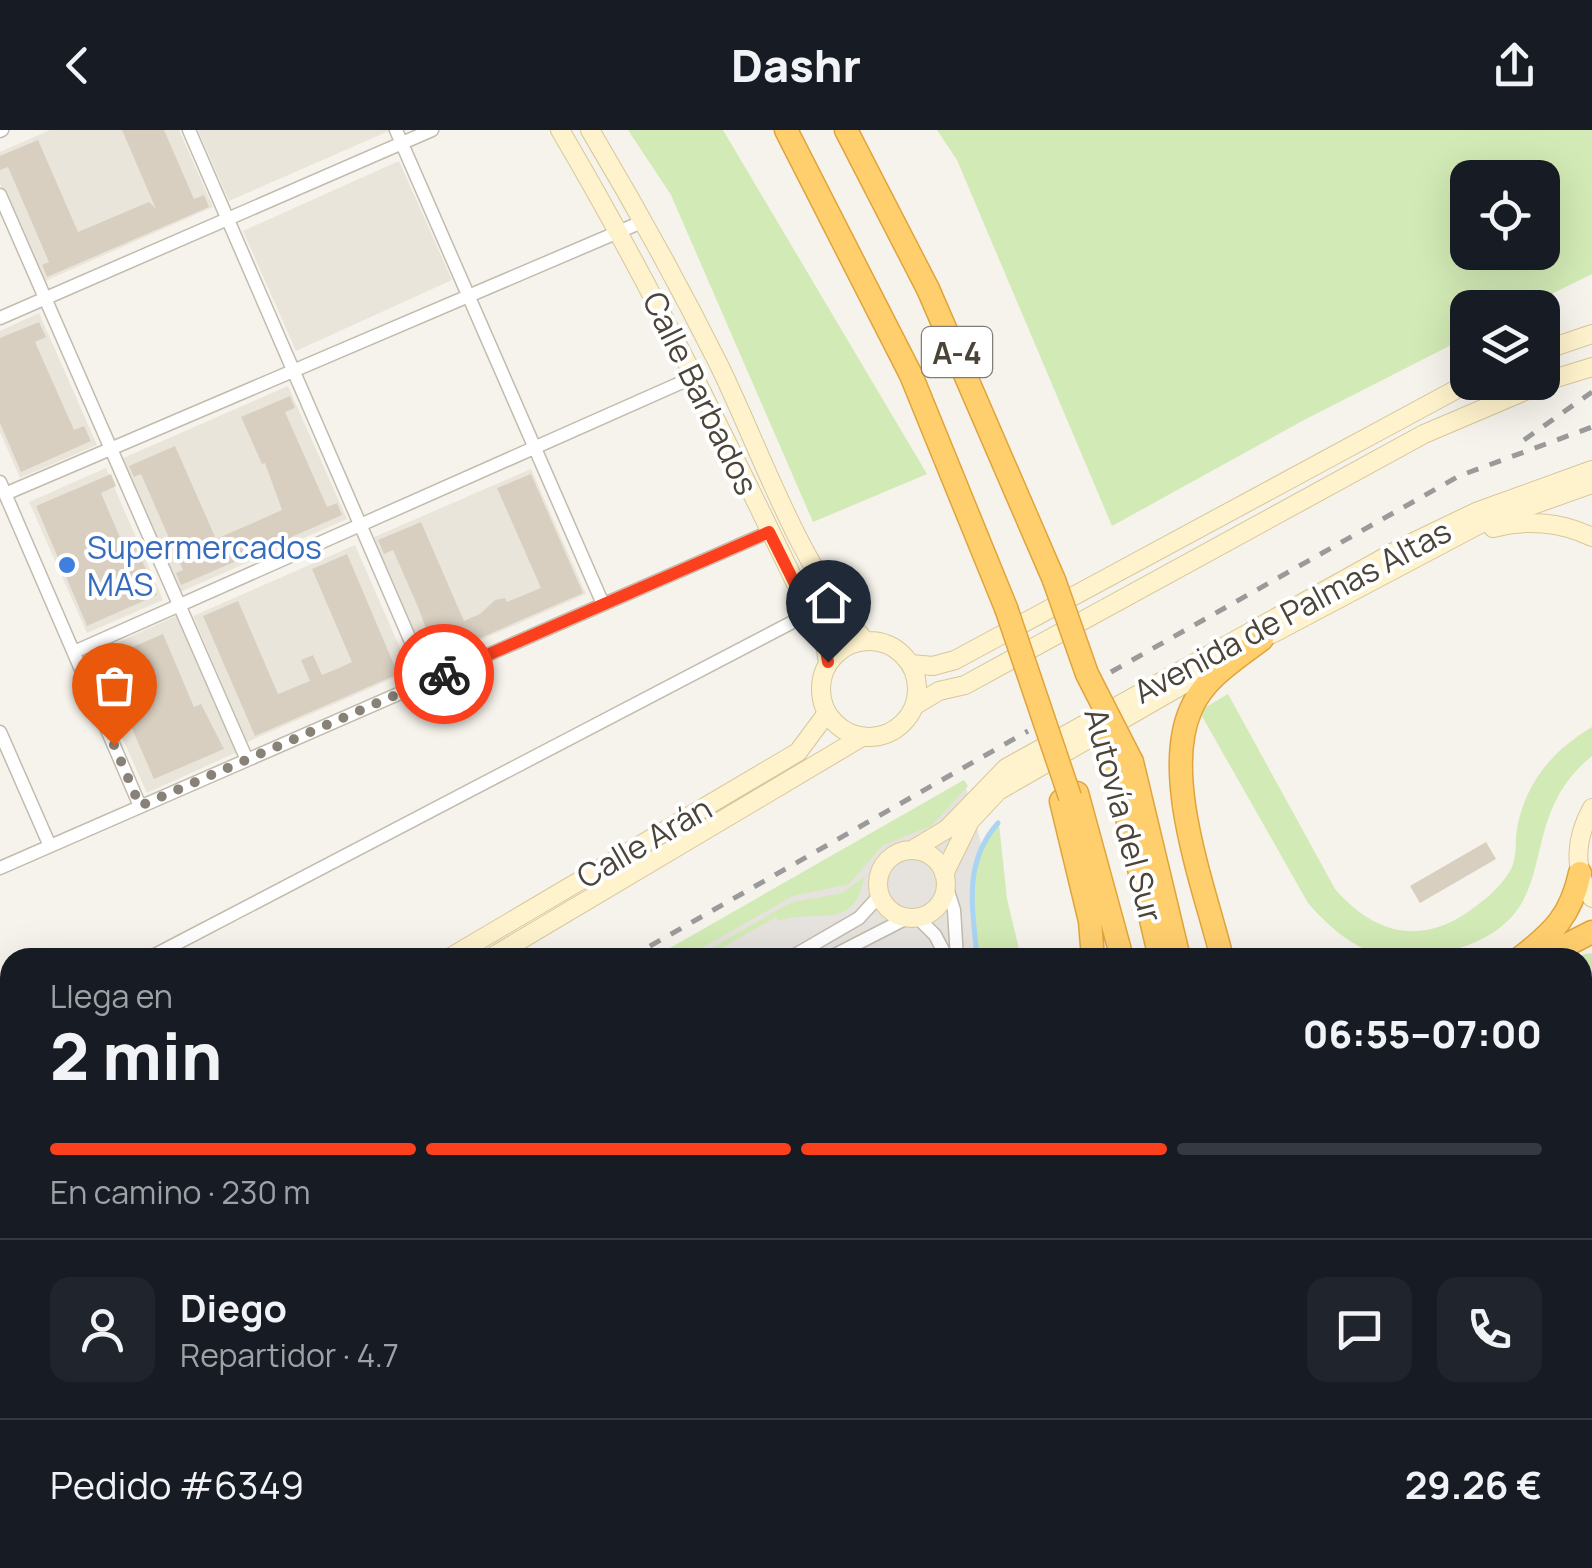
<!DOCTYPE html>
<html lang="es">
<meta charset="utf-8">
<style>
:root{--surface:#171b24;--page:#20242c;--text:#f1f3f6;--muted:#9ea1a6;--line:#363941;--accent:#fc3f1d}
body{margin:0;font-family:Manrope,sans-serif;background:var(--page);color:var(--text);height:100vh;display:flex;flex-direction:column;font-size:38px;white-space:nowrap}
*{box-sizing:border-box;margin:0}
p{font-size:32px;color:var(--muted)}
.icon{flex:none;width:55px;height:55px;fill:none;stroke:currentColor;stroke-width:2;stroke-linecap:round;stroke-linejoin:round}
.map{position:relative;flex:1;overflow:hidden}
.panel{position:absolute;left:0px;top:818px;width:1592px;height:622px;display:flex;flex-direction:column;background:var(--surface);border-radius:30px 30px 0 0;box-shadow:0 10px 40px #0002}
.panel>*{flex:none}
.controls{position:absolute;left:1450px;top:30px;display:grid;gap:20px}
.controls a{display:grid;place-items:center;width:110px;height:110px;border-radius:20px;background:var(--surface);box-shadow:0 10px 40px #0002;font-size:50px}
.pin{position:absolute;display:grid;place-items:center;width:85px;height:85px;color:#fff;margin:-102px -42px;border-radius:50% 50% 50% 0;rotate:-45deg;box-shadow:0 0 10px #0007}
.pin .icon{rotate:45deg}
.courier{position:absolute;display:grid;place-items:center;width:100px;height:100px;margin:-50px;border:8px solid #fc3f1d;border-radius:50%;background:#fff;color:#222;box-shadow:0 2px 12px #0007}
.head em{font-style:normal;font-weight:800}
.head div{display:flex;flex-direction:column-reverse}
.head{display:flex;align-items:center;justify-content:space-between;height:170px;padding:0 50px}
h1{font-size:65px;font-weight:800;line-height:75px}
.bar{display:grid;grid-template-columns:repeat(4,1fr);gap:15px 10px;align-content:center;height:120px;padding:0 50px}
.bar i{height:12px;border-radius:8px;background:var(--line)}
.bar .on{background:var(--accent)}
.bar p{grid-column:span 4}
.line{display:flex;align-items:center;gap:25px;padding:0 50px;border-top:2px solid var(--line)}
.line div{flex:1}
.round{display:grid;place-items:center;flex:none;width:105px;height:105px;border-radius:20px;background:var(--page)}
header{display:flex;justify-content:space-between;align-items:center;height:130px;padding:0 50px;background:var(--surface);font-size:45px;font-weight:800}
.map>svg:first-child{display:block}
.residential{fill:#eae5da}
.industrial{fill:#e6e2dd}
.green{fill:#d2eab5;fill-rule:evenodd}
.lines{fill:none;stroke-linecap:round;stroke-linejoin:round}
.stream{stroke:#a9d4f2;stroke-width:5}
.building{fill:#d8cfc1}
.street-casing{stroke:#c2bbae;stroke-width:15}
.secondary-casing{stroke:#d6c79b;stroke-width:20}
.highway-casing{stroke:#e0a43c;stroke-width:25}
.street{stroke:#fff;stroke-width:12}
.secondary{stroke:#fff3cd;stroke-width:18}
.highway{stroke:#ffcf6e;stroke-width:22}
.rail{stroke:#9a9a9a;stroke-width:5;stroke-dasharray:12 12;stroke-linecap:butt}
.highway-bridge-casing{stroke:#e0a43c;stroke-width:25;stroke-linecap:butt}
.highway-bridge{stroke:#ffcf6e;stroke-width:22}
.done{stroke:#878178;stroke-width:10;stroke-dasharray:0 18}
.route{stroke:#fc3f1d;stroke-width:12}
.shop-dot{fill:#3f7fe0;stroke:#fff;stroke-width:4}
.labels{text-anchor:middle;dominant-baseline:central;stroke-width:8;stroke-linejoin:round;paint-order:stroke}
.shield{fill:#fff;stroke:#817c74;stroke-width:2.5}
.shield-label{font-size:30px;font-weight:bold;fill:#4b4439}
.street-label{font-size:32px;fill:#4b4439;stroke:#fff}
.shop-label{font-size:32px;fill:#366cbe;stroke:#fff;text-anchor:start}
</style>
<header><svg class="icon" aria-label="back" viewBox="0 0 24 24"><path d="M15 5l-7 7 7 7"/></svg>Dashr<svg class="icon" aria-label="share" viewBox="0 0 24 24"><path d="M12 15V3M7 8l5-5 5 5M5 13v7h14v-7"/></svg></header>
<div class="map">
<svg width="1592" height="1438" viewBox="0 0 1592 1438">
<rect width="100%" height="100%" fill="#f6f3ec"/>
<path class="residential" d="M50 0H179L213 77 43 152 0 54V22Z
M198 0H389V1L229 71Z
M399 31 452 150 296 221 243 101Z
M39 183 97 315 20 348 0 302V201Z
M288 256 347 389 178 463 121 329Z
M106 338 163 470 87 503 29 372Z
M531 339 586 464 426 534 372 408Z
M355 415 410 541 247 612 193 486Z
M176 486 237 622 147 663 86 527Z"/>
<path class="industrial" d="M964 650 1006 807V827L654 828Z
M10 1184V1430H855L847 1438H0V1189Z"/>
<path class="green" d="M628 0H723L927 344 813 392 671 65Z
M937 0H1592V144L1525 177 1468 178 1467 207 1304 290 1112 396 957 30ZM1468 48H1542V122H1468Z
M1228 564 1335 759C1377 807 1425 816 1476 776 1490 766 1504 753 1512 737 1517 724 1515 711 1517 699 1525 653 1553 620 1592 597V626C1502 699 1582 796 1429 826 1377 836 1341 811 1308 773L1199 581Z
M964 650 968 656 931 696 883 715 849 754 793 766 686 827H682L693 816 676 827H654Z
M999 694 1007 769 1021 827H979C974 779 965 734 999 694Z
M864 747C855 804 813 777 779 791L776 787 706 827H696L790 773 842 763Z
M1592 823V1060L1583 1061 1582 828H1565Z"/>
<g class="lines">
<path class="stream" d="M977 828C973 778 962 734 998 693"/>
</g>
<path class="building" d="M122 0H164L194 69 204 65 209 77 47 147 42 135 49 132 8 37 0 40V26L38 10 78 102 149 72 156 79Z
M39 192 46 207 35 212 74 300 84 296 91 311 21 342 0 293V208Z
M290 266 295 278 285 282 327 377 337 373 342 385 181 455 176 443 183 440 141 344 134 347 129 336 175 316 216 409 253 393 282 380 265 333 262 334 241 287Z
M111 344 116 356 101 363 124 417 134 412 157 465 87 496 36 376Z
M531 344 583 463 430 530 424 515 431 512 418 477 393 420 384 424 378 410 421 392 464 491 480 484 495 470 505 468 507 472 541 458 497 358Z
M347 424 398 544 255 606 203 486 238 471 278 564 310 551 301 530 313 525 322 545 339 538 352 532 312 439Z
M163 504 194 577 201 574 224 619 154 649 102 530Z
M1486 712 1496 729 1420 773 1410 756Z"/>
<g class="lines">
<defs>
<path id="street" d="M189 0 428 551
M396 0 603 474
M0 1 2 0
M0 65 247 630
M0 188 432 0
M0 352 140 676
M5 364 644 91
M74 522 696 246
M0 602 50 716
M0 738 769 402
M946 755 954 780 957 828
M918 788 935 805 947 828
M149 828 810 483
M790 828 859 788 880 765
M829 828 907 788
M0 887 10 885
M0 1177 10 1194
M363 1430V1438"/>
<path id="secondary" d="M560 0C658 166 741 340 825 514L828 533
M590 0C636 77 679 155 719 235 764 328 797 432 865 511
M1542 221 1592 204
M1493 398C1526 389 1561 392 1592 407
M1272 504 1482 393 1592 354
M821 559a48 48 0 1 1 96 0a48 48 0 1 1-96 0Z
M911 534 933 536 955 530 1470 252
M914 576 939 561 965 555 1424 304 1553 249 1592 237
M1592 678C1576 707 1572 739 1592 768
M912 720 947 699 1006 638 1403 417 1476 382 1592 340
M878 754a34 34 0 1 1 68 0a34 34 0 1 1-68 0Z
M944 744 970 691 998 661 1219 534
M449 828 798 622 827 583
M490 828 862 607
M0 1070 10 1065
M0 1090 10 1086"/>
<path id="highway" d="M786 0 911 245 1006 478
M846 0 928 159 1054 450
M1132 632 1179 828
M1116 641 1160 828
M1077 663 1122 828
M1061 671 1090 791 1093 828
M1222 828C1205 759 1161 646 1191 579 1204 548 1236 529 1262 509
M1520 828C1554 802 1571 785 1580 743
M1541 828 1592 802
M1582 1073 1592 1072
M1582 1134 1592 1129
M1582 1164 1592 1160
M1582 1194 1592 1186
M1582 1281 1592 1291
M1582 1355 1592 1353
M895 1438 903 1430
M987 1438 1000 1430
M1040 1438 1054 1430
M1096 1438 1109 1430
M1129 1438 1142 1430
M1201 1438V1430
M1226 1438V1430
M1363 1438 1376 1430"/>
</defs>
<use href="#street" class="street-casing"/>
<use href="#secondary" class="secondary-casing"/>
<use href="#highway" class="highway-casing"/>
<use href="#street" class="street"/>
<use href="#secondary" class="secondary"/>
<use href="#highway" class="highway"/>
<path class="rail" d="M1524 310 1592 262
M1111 542 1459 346 1592 297
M629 828 1028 601
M0 1180 10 1175"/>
<defs>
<path id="highway-bridge" d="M1054 450 1087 544 1132 632
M1006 478 1070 667
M1104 600 1116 641"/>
</defs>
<use href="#highway-bridge" class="highway-bridge-casing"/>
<use href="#highway-bridge" class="highway-bridge"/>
</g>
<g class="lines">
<path class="done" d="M114 615 140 676 444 544"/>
<path class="route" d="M444 544 769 402 825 514 828 532"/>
</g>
<circle class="shop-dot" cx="67" cy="435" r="10"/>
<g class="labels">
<rect class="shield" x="922" y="197" width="70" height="50" rx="8"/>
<g class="shield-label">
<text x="957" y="222">A-4</text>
</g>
<g class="street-label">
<text transform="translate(701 263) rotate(64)">Calle Barbados</text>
<text transform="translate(1292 481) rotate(-28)">Avenida de Palmas Altas</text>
<text transform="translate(1124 685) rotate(75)">Autovía del Sur</text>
<text transform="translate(644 712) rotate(-30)">Calle Arán</text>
</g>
<g class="shop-label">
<text x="87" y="417">Supermercados<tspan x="87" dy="37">MAS</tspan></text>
</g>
</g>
</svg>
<div class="controls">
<a><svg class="icon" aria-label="locate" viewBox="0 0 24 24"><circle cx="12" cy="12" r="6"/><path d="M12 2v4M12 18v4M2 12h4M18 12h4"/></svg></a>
<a><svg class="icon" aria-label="layers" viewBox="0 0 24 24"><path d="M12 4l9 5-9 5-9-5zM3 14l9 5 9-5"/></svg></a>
</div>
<div class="pin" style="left:114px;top:615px;background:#ea580c"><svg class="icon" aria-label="bag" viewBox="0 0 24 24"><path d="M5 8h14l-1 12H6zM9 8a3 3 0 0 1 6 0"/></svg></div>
<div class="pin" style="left:828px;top:532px;background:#1f2937"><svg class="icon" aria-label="home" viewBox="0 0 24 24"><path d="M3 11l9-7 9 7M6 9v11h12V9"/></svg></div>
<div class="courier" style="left:444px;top:544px"><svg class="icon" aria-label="bike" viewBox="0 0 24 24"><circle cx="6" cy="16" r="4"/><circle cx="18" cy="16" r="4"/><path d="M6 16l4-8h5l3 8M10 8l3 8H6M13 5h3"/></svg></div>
<section class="panel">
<div class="head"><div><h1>2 min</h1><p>Llega en</p></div><em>06:55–07:00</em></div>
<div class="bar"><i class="on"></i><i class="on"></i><i class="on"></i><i></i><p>En camino · 230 m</p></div>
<div class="line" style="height:180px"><a class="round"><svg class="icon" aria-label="person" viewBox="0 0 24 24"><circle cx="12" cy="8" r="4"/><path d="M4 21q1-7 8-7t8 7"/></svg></a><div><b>Diego</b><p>Repartidor · 4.7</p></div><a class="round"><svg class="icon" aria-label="chat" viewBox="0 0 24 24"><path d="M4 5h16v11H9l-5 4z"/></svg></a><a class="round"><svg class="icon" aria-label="phone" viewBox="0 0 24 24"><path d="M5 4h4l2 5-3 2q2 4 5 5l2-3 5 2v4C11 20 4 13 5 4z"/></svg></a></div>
<div class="line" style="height:130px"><div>Pedido #6349</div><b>29.26 €</b></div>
</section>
</div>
